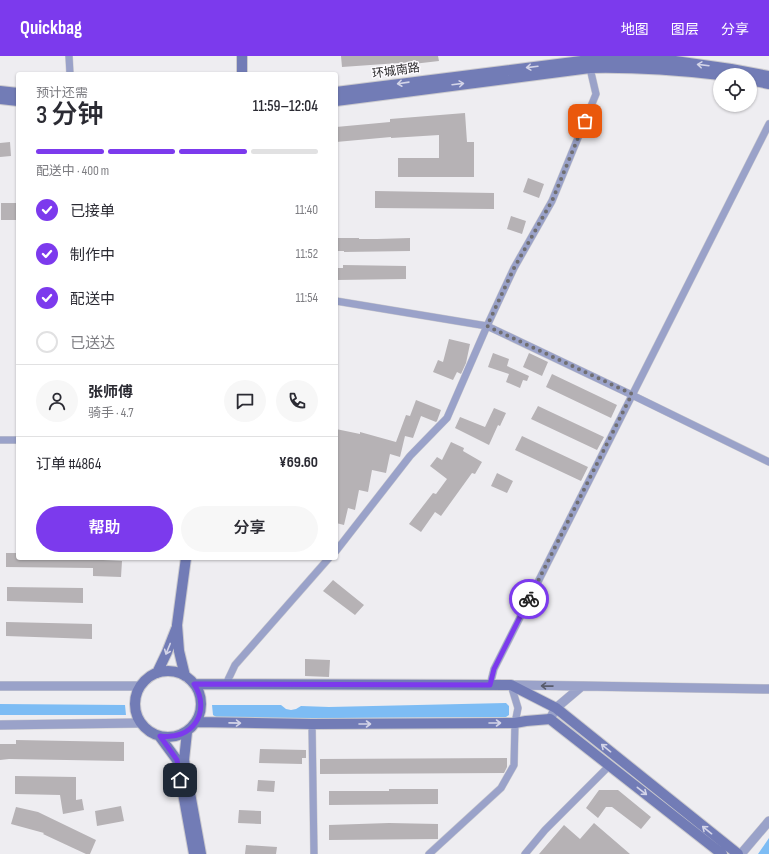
<!DOCTYPE html>
<html lang="zh">
<meta charset="utf-8">
<style>
:root{--surface:#fff;--page:#f7f7f7;--text:#2b2b33;--muted:#7c7c81;--line:#e1e1e2;--accent:#7c3aed}
body{margin:0;font-family:"Sofia Sans Condensed","Noto Sans SC",sans-serif;background:var(--page);color:var(--text);height:100vh;display:flex;flex-direction:column;font-size:15px;white-space:nowrap}
*{box-sizing:border-box;margin:0}
p{font-size:13px;color:var(--muted)}
.icon{flex:none;width:22px;height:22px;fill:none;stroke:currentColor;stroke-width:2;stroke-linecap:round;stroke-linejoin:round}
.map{position:relative;flex:1;overflow:hidden}
.side{position:absolute;left:16px;top:16px;width:322px;height:488px;display:flex;flex-direction:column;background:var(--surface);border-radius:4px;box-shadow:0 1px 3px #0004}
.side>*{flex:none}
.fabs{position:absolute;left:713px;top:12px;display:grid;gap:8px}
.fabs a{display:grid;place-items:center;width:44px;height:44px;border-radius:50%;background:var(--surface);box-shadow:0 1px 3px #0004;font-size:20px}
.pin{position:absolute;display:grid;place-items:center;width:34px;height:34px;color:#fff;margin:-17px;border-radius:8px;box-shadow:0 2px 6px #0006}
.courier{position:absolute;display:grid;place-items:center;width:40px;height:40px;margin:-20px;border:3px solid #7c3aed;border-radius:50%;background:#fff;color:#222;box-shadow:0 1px 5px #0007}
.headline em{font-style:normal;font-weight:600}
.headline div{display:flex;flex-direction:column-reverse}
.headline{display:flex;align-items:center;justify-content:space-between;height:68px;padding:0 20px}
h1{font-size:26px;font-weight:600;line-height:30px}
.bar{display:grid;grid-template-columns:repeat(4,1fr);gap:6px 4px;align-content:center;height:48px;padding:0 20px}
.bar i{height:5px;border-radius:3px;background:var(--line)}
.bar .on{background:var(--accent)}
.bar p{grid-column:span 4}
.line{display:flex;align-items:center;gap:10px;padding:0 20px;border-top:1px solid var(--line)}
.line div{flex:1}
.round{display:grid;place-items:center;flex:none;width:42px;height:42px;border-radius:21px;background:var(--page)}
ol{padding:0 20px;list-style:none}
li{display:flex;align-items:center;gap:12px;height:44px}
li p{margin-inline-start:auto}
li .icon{padding:4px;border-radius:50%;background:var(--accent);color:#fff;stroke-width:4}
li:last-child{color:var(--muted)}
li i{width:22px;height:22px;border:2px solid var(--line);border-radius:50%}
.cta{display:flex;gap:8px;margin-top:auto;padding:8px 20px}
.cta a{flex:1;height:46px;border-radius:24px;background:var(--accent);color:#fff;font-size:16px;font-weight:600;line-height:46px;text-align:center}
.cta a+a{background:var(--page);color:var(--text)}
header{display:flex;align-items:center;gap:24px;box-sizing:border-box;height:56px;padding:0 20px;background:var(--accent);color:#fff}
header strong{font-size:19px}
nav{display:flex;gap:22px;margin-inline-start:auto;font-size:14px}
.map>svg:first-child{display:block}
.water{fill:#7dbcf4}
.building{fill:#b6b2b5}
.lines{fill:none;stroke-linecap:round;stroke-linejoin:round}
.minor-casing{stroke:#cbcace;stroke-width:8}
.tertiary-casing{stroke:#cbcace;stroke-width:10}
.secondary-casing{stroke:#cbcace;stroke-width:12}
.minor{stroke:#9aa2c9;stroke-width:7}
.tertiary{stroke:#9aa2c9;stroke-width:9}
.secondary{stroke:#727cb6;stroke-width:10}
.oneway{stroke:#d3d4e8}
.oneway2{stroke:#585b6b}
.done{stroke:#706f72;stroke-width:4;stroke-dasharray:0 7.2}
.route{stroke:#7c3aed;stroke-width:5}
.labels{text-anchor:middle;dominant-baseline:central;stroke-width:3;stroke-linejoin:round;paint-order:stroke}
.street-label{font-size:12px;fill:#2c2b2d;stroke:#fcfafe}
</style>
<header>
<strong>Quickbag</strong>
<nav><a>地图</a><a>图层</a><a>分享</a></nav>
</header>
<div class="map">
<svg width="769" height="798" viewBox="0 0 769 798">
<rect width="100%" height="100%" fill="#eeedf1"/>
<path class="water" d="M506 647 509 650V659L506 661 341 662H218L213 659 212 649H281L286 653 291 654 296 653 301 650 329 651Z
M0 648 125 649 126 659H0Z
M769 782V798H758Z"/>
<path class="building" d="M341 0H438L439 5 413 8V6L342 11Z
M465 57 467 86H474V121H398V102H439V79L391 82V81L336 86V71L390 66V63Z
M10 86 11 100 0 101V87Z
M528 122 544 128 539 142 523 136Z
M375 135 494 137V153L375 152Z
M1 147H18V164H1Z
M511 160 526 165 522 178 507 173Z
M336 182H359V183H377L410 182V195L344 196V195H336Z
M343 209 406 210V223L336 224V212H343Z
M449 283 470 288 466 307 461 318 457 316 453 324 433 316 438 304 443 306Z
M493 297 509 303 507 310 529 320 527 325 523 324 520 332 506 326 509 318 488 311Z
M529 297 548 306 542 320 523 311Z
M552 318 617 349 611 362 546 331Z
M416 344 441 354 437 365 436 366 421 360 413 382 405 380 400 401 390 398 386 417 372 414 368 436 359 434 355 454 348 452 344 469 336 467V373L360 378V376L396 386 406 359 410 360Z
M538 350 604 381 597 394 531 363Z
M494 352 506 357 500 370 498 369 489 389 455 372 460 361 485 371Z
M522 380 588 411 581 425 515 394Z
M451 386 464 392 463 395 482 406 475 418 472 417 441 460 435 456 421 476 409 468 433 437 436 438 447 423 430 410 437 401 442 404Z
M497 417 513 425 507 437 491 430Z
M6 497H18V502H84V503L122 505 121 521 93 520V512L6 511Z
M333 524 364 549 355 559 323 535Z
M7 531 83 532V547L7 545Z
M6 566 92 568V583L6 580Z
M305 603 330 604 329 621 305 620Z
M16 684 124 686V705L9 703 0 704V688H16Z
M260 693 306 694V702H302V708L259 707Z
M507 702V711L504 717 320 718V703Z
M15 720 76 721V744L82 743 84 754 63 758 60 739 15 738Z
M258 724 275 725 274 736 257 735Z
M389 733H438V748L329 749V735H389Z
M599 734H618L651 761 641 773 612 751H606L598 762 586 752Z
M121 750 124 765 97 770 95 755Z
M16 751 38 756 96 784 90 798H86L43 778 44 777 11 768Z
M239 754 261 755V768L238 767Z
M389 767 438 768V783L329 784V769Z
M594 767 630 798H539L564 769 580 783Z
M246 789 277 791 276 798H245Z"/>
<g class="lines">
<defs>
<path id="minor" d="M69 0 70 18
M336 245 487 270 632 339 769 406
M0 384H18
M336 495 410 400 447 362 487 270 514 212 552 145 596 38 589 8
M226 628 235 609 329 502
M490 629 494 613 769 68
M312 668 314 798
M429 798 501 732 514 709 515 667 518 652 511 629
M525 798 545 774 610 709"/>
<path id="tertiary" d="M512 629 582 630
M0 630H140
M550 663 556 652 582 630 769 633
M0 669 140 667
M741 798 769 765"/>
<path id="secondary" d="M242 18V0
M750 24 769 28
M0 35 18 37
M336 36 589 4 675 5 731 13 769 20
M0 43 18 45
M336 45 590 12C634 11 676 14 720 19
M135 648a33 33 0 1 1 66 0a33 33 0 1 1-66 0Z
M157 617 167 596 176 573
M185 620 179 595 177 569 186 502
M194 628 511 629 556 652 738 798
M196 666 312 668 515 667 526 665 550 663 722 798
M187 676 184 704 201 798
M160 681 177 704 194 798"/>
</defs>
<use href="#minor" class="minor-casing"/>
<use href="#tertiary" class="tertiary-casing"/>
<use href="#secondary" class="secondary-casing"/>
<use href="#minor" class="minor"/>
<use href="#tertiary" class="tertiary"/>
<use href="#secondary" class="secondary"/>
</g>
<defs><path id="oneway-shaft" d="M-6 0H5M1.5-3L5.5 0L1.5 3" fill="none" stroke-width="1.6" stroke-linecap="round" stroke-linejoin="round"/></defs>
<g class="oneway">
<use href="#oneway-shaft" transform="translate(703 9) rotate(-173)"/>
<use href="#oneway-shaft" transform="translate(532 11) rotate(173)"/>
<use href="#oneway-shaft" transform="translate(403 27) rotate(172)"/>
<use href="#oneway-shaft" transform="translate(458 28) rotate(-7)"/>
<use href="#oneway-shaft" transform="translate(168 593) rotate(112)"/>
<use href="#oneway-shaft" transform="translate(235 667) rotate(1)"/>
<use href="#oneway-shaft" transform="translate(495 667)"/>
<use href="#oneway-shaft" transform="translate(365 668)"/>
<use href="#oneway-shaft" transform="translate(606 692) rotate(-141)"/>
<use href="#oneway-shaft" transform="translate(642 735) rotate(38)"/>
<use href="#oneway-shaft" transform="translate(707 774) rotate(-141)"/>
</g>
<use class="oneway2" href="#oneway-shaft" transform="translate(547 630) rotate(-179)"/>
<g class="lines">
<path class="done" d="M529 543 632 338 487 270 514 212 552 145 585 65"/>
<path class="route" d="M180 724 177 704 160 680C192 685 212 656 194 628L490 629 494 613 529 543"/>
</g>
<g class="labels">
<g class="street-label">
<text transform="translate(396 15) rotate(-8)">环城南路</text>
</g>
</g>
</svg>
<div class="fabs">
<a><svg class="icon" aria-label="locate" viewBox="0 0 24 24"><circle cx="12" cy="12" r="6"/><path d="M12 2v4M12 18v4M2 12h4M18 12h4"/></svg></a>
</div>
<div class="pin" style="left:585px;top:65px;background:#ea580c"><svg class="icon" aria-label="bag" viewBox="0 0 24 24"><path d="M5 8h14l-1 12H6zM9 8a3 3 0 0 1 6 0"/></svg></div>
<div class="pin" style="left:180px;top:724px;background:#1f2937"><svg class="icon" aria-label="home" viewBox="0 0 24 24"><path d="M3 11l9-7 9 7M6 9v11h12V9"/></svg></div>
<div class="courier" style="left:529px;top:543px"><svg class="icon" aria-label="bike" viewBox="0 0 24 24"><circle cx="6" cy="16" r="4"/><circle cx="18" cy="16" r="4"/><path d="M6 16l4-8h5l3 8M10 8l3 8H6M13 5h3"/></svg></div>
<section class="side">
<div class="headline"><div><h1>3 分钟</h1><p>预计还需</p></div><em>11:59–12:04</em></div>
<div class="bar"><i class="on"></i><i class="on"></i><i class="on"></i><i></i><p>配送中 · 400 m</p></div>
<ol>
<li><svg class="icon" aria-label="check" viewBox="0 0 24 24"><path d="M5 12l5 5 9-10"/></svg>已接单<p>11:40</p></li>
<li><svg class="icon" aria-label="check" viewBox="0 0 24 24"><path d="M5 12l5 5 9-10"/></svg>制作中<p>11:52</p></li>
<li><svg class="icon" aria-label="check" viewBox="0 0 24 24"><path d="M5 12l5 5 9-10"/></svg>配送中<p>11:54</p></li>
<li><i></i>已送达</li>
</ol>
<div class="line" style="height:72px"><a class="round"><svg class="icon" aria-label="person" viewBox="0 0 24 24"><circle cx="12" cy="8" r="4"/><path d="M4 21q1-7 8-7t8 7"/></svg></a><div><b>张师傅</b><p>骑手 · 4.7</p></div><a class="round"><svg class="icon" aria-label="chat" viewBox="0 0 24 24"><path d="M4 5h16v11H9l-5 4z"/></svg></a><a class="round"><svg class="icon" aria-label="phone" viewBox="0 0 24 24"><path d="M5 4h4l2 5-3 2q2 4 5 5l2-3 5 2v4C11 20 4 13 5 4z"/></svg></a></div>
<div class="line" style="height:52px"><div>订单 #4864</div><b>¥69.60</b></div>
<div class="cta"><a>帮助</a><a>分享</a></div>
</section>
</div>
